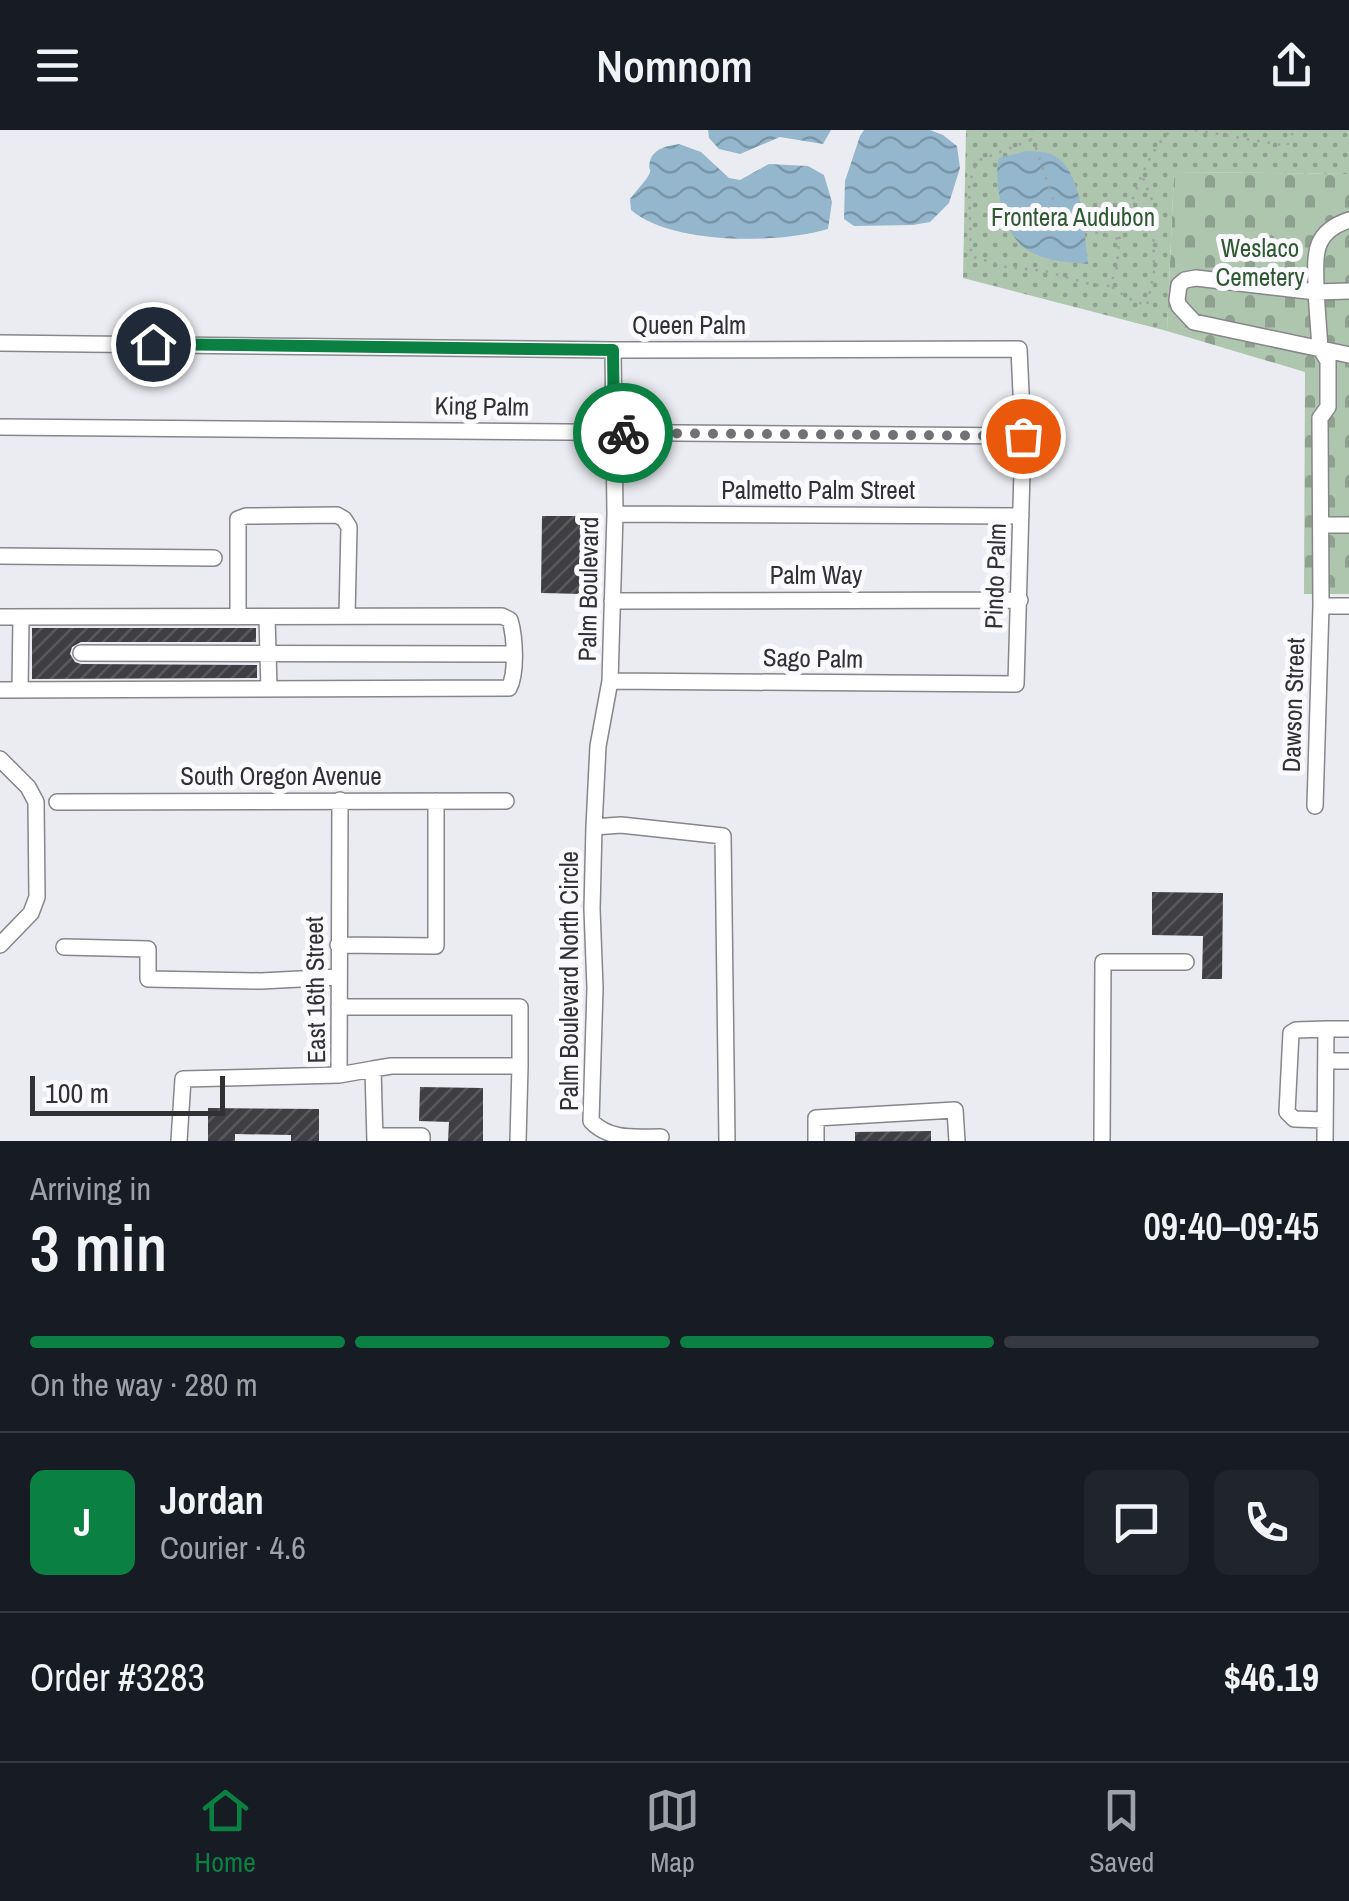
<!DOCTYPE html>
<meta charset="utf-8">
<style>
:root{--surface:#171b24;--page:#20242c;--text:#f1f3f6;--muted:#9ea1a6;--line:#363941;--accent:#0b8043}
body{margin:0;font-family:"Archivo Narrow",sans-serif;background:var(--page);color:var(--text);height:100vh;display:flex;flex-direction:column;font-size:38px;white-space:nowrap}
*{box-sizing:border-box;margin:0}
p{font-size:32px;color:var(--muted)}
.icon{flex:none;width:55px;height:55px;fill:none;stroke:currentColor;stroke-width:2;stroke-linecap:round;stroke-linejoin:round}
.map{position:relative;height:1011px;overflow:hidden}
.panel{display:flex;flex-direction:column;background:var(--surface);flex:1}
.panel>*{flex:none}
.scale{position:absolute;left:30px;bottom:25px;width:195px;box-sizing:border-box;padding-left:10px;border:5px solid #313133;border-top:0;font-size:28px;line-height:35px;white-space:nowrap;color:#313133;-webkit-text-stroke:8px #f9f9fe;paint-order:stroke}
.pin{position:absolute;display:grid;place-items:center;width:85px;height:85px;color:#fff;margin:-42px;border:5px solid #fff;border-radius:50%;box-shadow:0 2px 10px #0007}
.courier{position:absolute;display:grid;place-items:center;width:100px;height:100px;margin:-50px;border:8px solid #0b8043;border-radius:50%;background:#fff;color:#222;box-shadow:0 2px 12px #0007}
.head em{font-style:normal;font-weight:600}
.head div{display:flex;flex-direction:column-reverse}
.head{display:flex;align-items:center;justify-content:space-between;height:170px;padding:0 30px}
h1{font-size:65px;font-weight:600;line-height:75px}
.bar{display:grid;grid-template-columns:repeat(4,1fr);gap:15px 10px;align-content:center;height:120px;padding:0 30px}
.bar i{height:12px;border-radius:8px;background:var(--line)}
.bar .current{background:var(--accent)}
.bar p{grid-column:span 4}
.line{display:flex;align-items:center;gap:25px;padding:0 30px;border-top:2px solid var(--line)}
.line div{flex:1}
.round{display:grid;place-items:center;flex:none;width:105px;height:105px;border-radius:15px;background:var(--page)}
header{display:flex;justify-content:space-between;align-items:center;height:130px;padding:0 30px;background:var(--surface);font-size:45px;font-weight:600}
.tab-bar{display:flex;justify-content:space-around;align-items:center;height:140px;border-top:2px solid var(--line);background:var(--surface);font-size:28px;color:var(--muted)}
.tab-bar a{display:grid;justify-items:center;gap:5px}
.tab-bar .current{color:var(--accent)}
.map>svg:first-child{display:block}
.cemetery{fill:url(#cemetery-stones)}
.park{fill:url(#park-dots)}
.water{fill:url(#water-waves)}
.building{fill:url(#building-hatch)}
.lines{fill:none;stroke-linecap:round;stroke-linejoin:round}
.minor-casing{stroke:#86868b;stroke-width:18}
.path{stroke:#a1a1a5;stroke-width:2.5;stroke-dasharray:2.5 8;stroke-linecap:butt}
.minor{stroke:#fff;stroke-width:15}
.done{stroke:#727276;stroke-width:10;stroke-dasharray:0 18}
.route{stroke:#0b8043;stroke-width:12}
.labels{text-anchor:middle;dominant-baseline:central;stroke-width:10;stroke-linejoin:round;paint-order:stroke}
.park-label{font-size:25px;fill:#2f5931;stroke:#f9f9fe}
.street-label{font-size:25px;fill:#313133;stroke:#f9f9fe}
</style>
<header><svg class="icon" aria-label="menu" viewBox="0 0 24 24"><path d="M4 6h16M4 12h16M4 18h16"/></svg>Nomnom<svg class="icon" aria-label="share" viewBox="0 0 24 24"><path d="M12 15V3M7 8l5-5 5 5M5 13v7h14v-7"/></svg></header>
<div class="map">
<svg width="1349" height="1011" viewBox="0 0 1349 1011">
<defs>
<pattern id="cemetery-stones" width="16" height="16" patternUnits="userSpaceOnUse" patternTransform="scale(2.5)"><rect width="16" height="16" fill="#aec5ae"/><path d="M2 7V4a2 2 0 0 1 4 0v3zM10 15v-3a2 2 0 0 1 4 0v3z" fill="#8ea18e"/></pattern>
<pattern id="park-dots" width="8" height="8" patternUnits="userSpaceOnUse" patternTransform="scale(2.5)"><rect width="8" height="8" fill="#aec5ae"/><path d="M2 2h.1M6 6h.1" fill="none" stroke="#8ea18e" stroke-width="1.8" stroke-linecap="round"/></pattern>
<pattern id="water-waves" width="16" height="10" patternUnits="userSpaceOnUse" patternTransform="scale(2.5)"><rect width="16" height="10" fill="#94b7ce"/><path d="M0 5q4-4 8 0t8 0" fill="none" stroke="#7995a8"/></pattern>
<pattern id="building-hatch" width="6" height="6" patternUnits="userSpaceOnUse" patternTransform="scale(2.5)"><rect width="6" height="6" fill="#3f3f43"/><path d="M-1 1l2-2M0 6l6-6M5 7l2-2" fill="none" stroke="#59595c"/></pattern>
</defs>
<rect width="100%" height="100%" fill="#ebecf1"/>
<path class="cemetery" d="M1174 42 1349 44V464H1304L1305 242 1167 201Z"/>
<path class="park" d="M966 0H1349V44L1174 42 1167 201 963 148Z"/>
<path class="water" d="M708 0H831L823 14 780 7 740 24 719 19 709 8Z
M864 0H930L943 5 957 16 960 38 949 73 930 92 913 95 854 96 844 89 845 51 860 6Z
M679 14 701 22 729 48 740 50 769 34 808 36 824 45 832 72 828 99C778 114 672 115 631 80L630 69C635 62 642 55 647 48 654 37 647 43 650 31 654 18 667 16 679 14Z
M1027 21C1034 22 1044 21 1051 24 1084 38 1084 103 1088 134 1036 130 1010 124 1000 68 997 54 996 42 999 28Z"/>
<path class="building" d="M542 386H584L583 464 541 463Z
M32 498H256V512H81L72 517 70 524 75 532 81 534 257 535V548L32 549Z
M1152 762 1223 763 1222 849H1202L1203 806 1152 805Z
M420 957 483 958V1011H448L449 992 419 991Z
M208 978 319 979V1011H291V1005L235 1004V1011H208Z
M931 1001V1011H855V1002Z"/>
<g class="lines">
<defs>
<path id="minor" d="M1349 90C1310 103 1316 127 1316 162L1349 161
M0 213 613 220 1019 219 1023 306 1016 554 610 551
M613 220 615 384 610 551 598 616 594 697 592 779 595 858 591 991C610 1011 636 1007 661 1007
M0 297 1023 306
M615 384 1021 386
M1321 395H1349
M0 426 214 428
M612 471 1020 470
M1321 476H1349
M0 487 502 486 510 490C515 507 517 543 509 558L0 560
M238 487V389L246 386 337 385 344 389 349 397 347 486
M267 487 269 559
M81 523 513 524
M20 560 21 487
M0 629 28 657 36 672 37 767 31 783 0 815
M340 670 339 945 373 939 375 1011
M57 672 506 671
M1315 676 1321 476 1320 288 1328 277V231L1320 218 1316 162 1196 148 1185 150 1179 155 1177 170 1179 176 1194 192 1349 225
M594 697 621 695 723 706 727 1011
M338 815 436 816V671
M64 817 148 819V849L261 851 339 847
M339 877H520V936
M1326 931H1349
M373 939 391 936H520L518 1011
M1325 990 1294 989 1287 982 1291 903 1296 900 1326 899
M375 1006H422V1011
M179 1011 183 949 339 945
M816 1011V988L955 980 957 1011
M1102 1011 1103 832H1186
M1325 1011 1326 899H1349"/>
</defs>
<use href="#minor" class="minor-casing"/>
<path class="path" d="M1195 0 1287 16 1294 0
M1031 10 977 31 969 54 971 126 1006 137 1045 141 1093 155 1110 156 1117 137 1119 109 1061 93 1036 18 1031 10 1032 0
M1119 109C1133 72 1142 28 1171 0
M1112 157 1128 168 1147 176 1154 142 1153 73 1142 45"/>
<use href="#minor" class="minor"/>
</g>
<g class="lines">
<path class="done" d="M623 303 1023 306"/>
<path class="route" d="M153 214 613 220 614 302 623 303"/>
</g>
<g class="labels">
<g class="park-label">
<text x="1073" y="87">Frontera Audubon</text>
<text x="1260" y="118">Weslaco<tspan x="1260" dy="29">Cemetery</tspan></text>
</g>
<g class="street-label">
<text x="689" y="195">Queen Palm</text>
<text transform="translate(482 276) rotate(1)">King Palm</text>
<text x="818" y="360">Palmetto Palm Street</text>
<text x="816" y="445">Palm Way</text>
<text transform="translate(995 446) rotate(-88)">Pindo Palm</text>
<text transform="translate(588 459) rotate(-89)">Palm Boulevard</text>
<text transform="translate(813 528) rotate(1)">Sago Palm</text>
<text transform="translate(1293 575) rotate(-88)">Dawson Street</text>
<text x="281" y="646">South Oregon Avenue</text>
<text transform="translate(569 851) rotate(-90)">Palm Boulevard North Circle</text>
<text transform="translate(315 860) rotate(-91)">East 16th Street</text>
</g>
</g>
</svg>
<div class="scale">100 m</div>
<div class="pin" style="left:1023px;top:306px;background:#ea580c"><svg class="icon" aria-label="bag" viewBox="0 0 24 24"><path d="M5 8h14l-1 12H6zM9 8a3 3 0 0 1 6 0"/></svg></div>
<div class="pin" style="left:153px;top:214px;background:#1f2937"><svg class="icon" aria-label="home" viewBox="0 0 24 24"><path d="M3 11l9-7 9 7M6 9v11h12V9"/></svg></div>
<div class="courier" style="left:623px;top:303px"><svg class="icon" aria-label="bike" viewBox="0 0 24 24"><circle cx="6" cy="16" r="4"/><circle cx="18" cy="16" r="4"/><path d="M6 16l4-8h5l3 8M10 8l3 8H6M13 5h3"/></svg></div>
</div>
<section class="panel">
<div class="head"><div><h1>3 min</h1><p>Arriving in</p></div><em>09:40–09:45</em></div>
<div class="bar"><i class="current"></i><i class="current"></i><i class="current"></i><i></i><p>On the way · 280 m</p></div>
<div class="line" style="height:180px"><b class="round" style="background:var(--accent);color:#fff">J</b><div><b>Jordan</b><p>Courier · 4.6</p></div><a class="round"><svg class="icon" aria-label="chat" viewBox="0 0 24 24"><path d="M4 5h16v11H9l-5 4z"/></svg></a><a class="round"><svg class="icon" aria-label="phone" viewBox="0 0 24 24"><path d="M5 4h4l2 5-3 2q2 4 5 5l2-3 5 2v4C11 20 4 13 5 4z"/></svg></a></div>
<div class="line" style="height:130px"><div>Order #3283</div><b>$46.19</b></div>
</section>
<nav class="tab-bar">
<a class="current"><svg class="icon" aria-label="home" viewBox="0 0 24 24"><path d="M3 11l9-7 9 7M6 9v11h12V9"/></svg>Home</a>
<a><svg class="icon" aria-label="map" viewBox="0 0 24 24"><path d="M3 6l6-2 6 2 6-2v14l-6 2-6-2-6 2zM9 4v14M15 6v14"/></svg>Map</a>
<a><svg class="icon" aria-label="saved" viewBox="0 0 24 24"><path d="M7 4h10v16l-5-4-5 4z"/></svg>Saved</a>
</nav>
